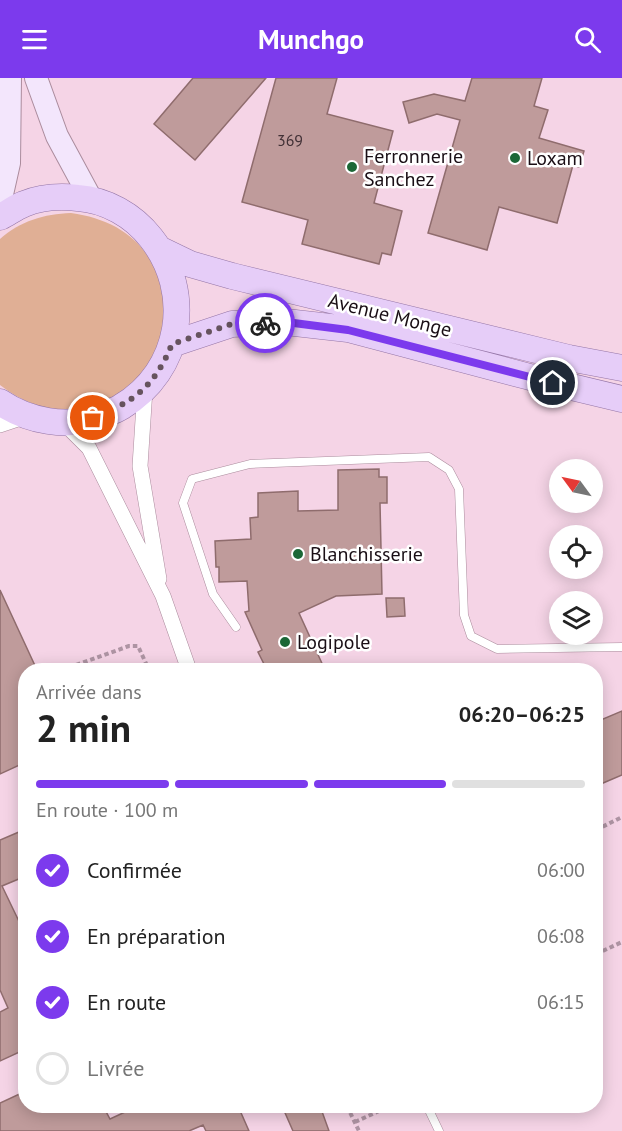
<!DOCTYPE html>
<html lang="fr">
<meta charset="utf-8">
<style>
:root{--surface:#fff;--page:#f6f6f6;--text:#222;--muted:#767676;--line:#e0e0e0;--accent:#7c3aed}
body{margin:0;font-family:"PT Sans",sans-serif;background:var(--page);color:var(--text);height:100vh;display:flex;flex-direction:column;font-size:22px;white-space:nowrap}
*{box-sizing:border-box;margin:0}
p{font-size:20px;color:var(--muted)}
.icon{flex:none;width:33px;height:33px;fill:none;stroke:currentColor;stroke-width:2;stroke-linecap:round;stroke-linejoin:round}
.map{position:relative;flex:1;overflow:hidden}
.panel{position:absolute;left:18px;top:585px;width:585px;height:450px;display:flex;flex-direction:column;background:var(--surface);border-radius:24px;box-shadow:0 3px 15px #0003}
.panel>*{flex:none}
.needle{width:39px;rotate:303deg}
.buttons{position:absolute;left:549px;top:381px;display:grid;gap:12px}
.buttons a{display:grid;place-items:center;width:54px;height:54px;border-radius:50%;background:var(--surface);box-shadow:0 3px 15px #0003;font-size:30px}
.pin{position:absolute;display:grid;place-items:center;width:51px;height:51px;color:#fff;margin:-26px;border:3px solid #fff;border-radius:50%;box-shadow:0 2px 6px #0007}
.courier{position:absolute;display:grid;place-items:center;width:60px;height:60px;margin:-30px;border:4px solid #7c3aed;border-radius:50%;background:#fff;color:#222;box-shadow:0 2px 8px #0007}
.head em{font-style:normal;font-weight:700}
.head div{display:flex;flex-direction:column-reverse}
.head{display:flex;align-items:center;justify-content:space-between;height:102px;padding:0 18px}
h1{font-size:39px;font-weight:700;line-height:45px}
.bar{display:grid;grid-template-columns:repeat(4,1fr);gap:9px 6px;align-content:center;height:72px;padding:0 18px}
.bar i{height:8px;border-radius:4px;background:var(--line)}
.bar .active{background:var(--accent)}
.bar p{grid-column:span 4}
ol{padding:0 18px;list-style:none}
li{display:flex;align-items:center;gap:18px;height:66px}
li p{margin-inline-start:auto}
li .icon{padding:6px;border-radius:50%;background:var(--accent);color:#fff;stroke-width:4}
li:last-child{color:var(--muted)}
li i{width:33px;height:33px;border:3px solid var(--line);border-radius:50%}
header{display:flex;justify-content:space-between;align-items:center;height:78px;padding:0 18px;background:var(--accent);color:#fff;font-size:27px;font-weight:700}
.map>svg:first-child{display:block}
.green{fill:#e0af95}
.building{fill:#bf9b9b;stroke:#8f6c6d;stroke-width:1.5}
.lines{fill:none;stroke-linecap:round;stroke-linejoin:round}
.service-casing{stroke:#ab8c9d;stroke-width:9}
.minor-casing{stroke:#ab8c9d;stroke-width:16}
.secondary-casing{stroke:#ab8c9d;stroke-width:24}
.primary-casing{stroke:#9475a6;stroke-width:27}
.path{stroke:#ae94a3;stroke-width:4;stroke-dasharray:4.5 3;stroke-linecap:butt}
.service{stroke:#fff;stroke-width:8}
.minor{stroke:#fff;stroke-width:15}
.secondary{stroke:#f3e6fc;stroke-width:22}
.primary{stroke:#e6cdf8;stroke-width:26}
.done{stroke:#66535e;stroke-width:6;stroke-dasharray:0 10.8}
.route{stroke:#7c3aed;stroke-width:8}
.poi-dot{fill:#1b6736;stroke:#fff;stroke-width:2}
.labels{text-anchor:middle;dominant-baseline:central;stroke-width:5;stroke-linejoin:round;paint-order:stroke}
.number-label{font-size:16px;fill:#423136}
.poi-label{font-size:20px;fill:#190e15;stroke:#fff;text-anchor:start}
.street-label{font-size:20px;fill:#190e15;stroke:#fff}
</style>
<header><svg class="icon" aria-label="menu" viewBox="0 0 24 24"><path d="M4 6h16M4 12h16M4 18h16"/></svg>Munchgo<svg class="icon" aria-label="search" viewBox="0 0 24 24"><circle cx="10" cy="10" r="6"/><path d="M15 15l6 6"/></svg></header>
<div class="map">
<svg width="622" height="1053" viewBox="0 0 622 1053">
<rect width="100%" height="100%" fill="#f5d4e6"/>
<path class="green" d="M71 135C121 142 156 169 163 221 165 238 164 256 158 271 151 286 139 300 126 310 85 341 40 338 0 307V161C20 143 44 136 71 135Z"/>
<path class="building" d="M193 0H266L195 82 154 46Z
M276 0H337L327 36 393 53 374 125 402 133 391 177 382 175 379 186 302 166 308 142 242 124Z
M472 0H542L534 28 548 32 539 60 584 73 579 89 573 87 557 145 499 129 487 172 428 155 460 42 437 36 409 45 403 24 434 16 465 23Z
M379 391V399H387V425H380L382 516 336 518 299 535 325 592H267L258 574 262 572 245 534 249 533 247 503 219 504V489H216L215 463 251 461 250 440 258 439V415L298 413V433L338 432V392Z
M0 512 37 592H26V684L0 696Z
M386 520H404L405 538 387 539Z
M622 633V697L596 708V644Z
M26 751V798L2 808 26 858V971L0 983V934L8 930 0 912V762Z
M26 1013V1028H103L110 1041 138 1028H238L249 1053H206L203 1047 189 1053H0V1025Z
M282 1028H320L329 1053H293Z"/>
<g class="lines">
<defs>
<path id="service" d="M236 549 213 516 183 425 192 401 250 386 429 379 449 392 459 411 464 537 471 558 497 571 622 569
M427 1028 439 1053"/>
<path id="minor" d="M145 311 140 388 159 501
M63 344 89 370 163 518 189 592
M0 347 27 338"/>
<path id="secondary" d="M36 0 57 58 91 121
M0 125 9 85 10 0"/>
<path id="primary" d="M0 139C8 135 16 129 24 126 41 119 60 118 78 120 106 122 133 137 151 160 194 214 182 293 121 329 115 333 107 335 100 338 67 351 28 343 0 324
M161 172 190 186 232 198 569 280 622 290
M172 266 232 246 286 244 348 251 530 299 622 321"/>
</defs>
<use href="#service" class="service-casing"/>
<use href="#minor" class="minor-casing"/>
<use href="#secondary" class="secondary-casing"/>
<use href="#primary" class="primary-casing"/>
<path class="path" d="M62 592 129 568H138L149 592
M596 752 622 739
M596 876 622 864
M347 1028 359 1053
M355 1044 390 1028"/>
<use href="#service" class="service"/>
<use href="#minor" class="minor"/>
<use href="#secondary" class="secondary"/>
<use href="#primary" class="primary"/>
</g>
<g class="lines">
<path class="done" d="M93 340C134 324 155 308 172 266L232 246 265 245"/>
<path class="route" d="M265 245 286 244 348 252 553 305"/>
</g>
<g class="poi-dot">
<circle cx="515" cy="80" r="6"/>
<circle cx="352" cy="89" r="6"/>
<circle cx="298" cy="476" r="6"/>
<circle cx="285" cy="564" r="6"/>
</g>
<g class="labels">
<g class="number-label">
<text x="290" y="62">369</text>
</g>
<g class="poi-label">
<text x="364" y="78">Ferronnerie<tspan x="364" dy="23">Sanchez</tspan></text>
<text x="527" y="80">Loxam</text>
<text x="310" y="476">Blanchisserie</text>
<text x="297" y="564">Logipole</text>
</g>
<g class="street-label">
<text transform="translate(390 237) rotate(14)">Avenue Monge</text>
</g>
</g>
</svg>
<div class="buttons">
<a><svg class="needle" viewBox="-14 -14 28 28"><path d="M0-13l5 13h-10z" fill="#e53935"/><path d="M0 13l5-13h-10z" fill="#767676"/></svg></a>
<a><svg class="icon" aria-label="locate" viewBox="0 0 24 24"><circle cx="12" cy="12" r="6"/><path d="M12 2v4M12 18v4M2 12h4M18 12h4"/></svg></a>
<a><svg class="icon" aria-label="layers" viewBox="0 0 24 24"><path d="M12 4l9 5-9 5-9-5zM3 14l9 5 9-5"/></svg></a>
</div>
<div class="pin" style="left:93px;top:340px;background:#ea580c"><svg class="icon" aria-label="bag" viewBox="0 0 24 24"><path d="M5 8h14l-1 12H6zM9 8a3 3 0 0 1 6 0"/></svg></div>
<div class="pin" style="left:553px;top:305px;background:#1f2937"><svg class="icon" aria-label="home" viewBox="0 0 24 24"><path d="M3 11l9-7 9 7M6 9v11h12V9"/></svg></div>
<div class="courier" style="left:265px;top:245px"><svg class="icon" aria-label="bike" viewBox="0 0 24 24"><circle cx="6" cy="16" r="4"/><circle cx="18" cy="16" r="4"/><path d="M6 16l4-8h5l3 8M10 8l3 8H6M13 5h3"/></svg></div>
<section class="panel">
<div class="head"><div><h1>2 min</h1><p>Arrivée dans</p></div><em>06:20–06:25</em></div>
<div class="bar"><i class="active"></i><i class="active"></i><i class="active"></i><i></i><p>En route · 100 m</p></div>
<ol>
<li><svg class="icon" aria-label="check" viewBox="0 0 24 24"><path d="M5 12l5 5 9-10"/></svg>Confirmée<p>06:00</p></li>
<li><svg class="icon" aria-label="check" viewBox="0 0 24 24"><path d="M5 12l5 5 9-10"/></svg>En préparation<p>06:08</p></li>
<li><svg class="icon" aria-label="check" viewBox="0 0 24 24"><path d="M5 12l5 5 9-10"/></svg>En route<p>06:15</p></li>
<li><i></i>Livrée</li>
</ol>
</section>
</div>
